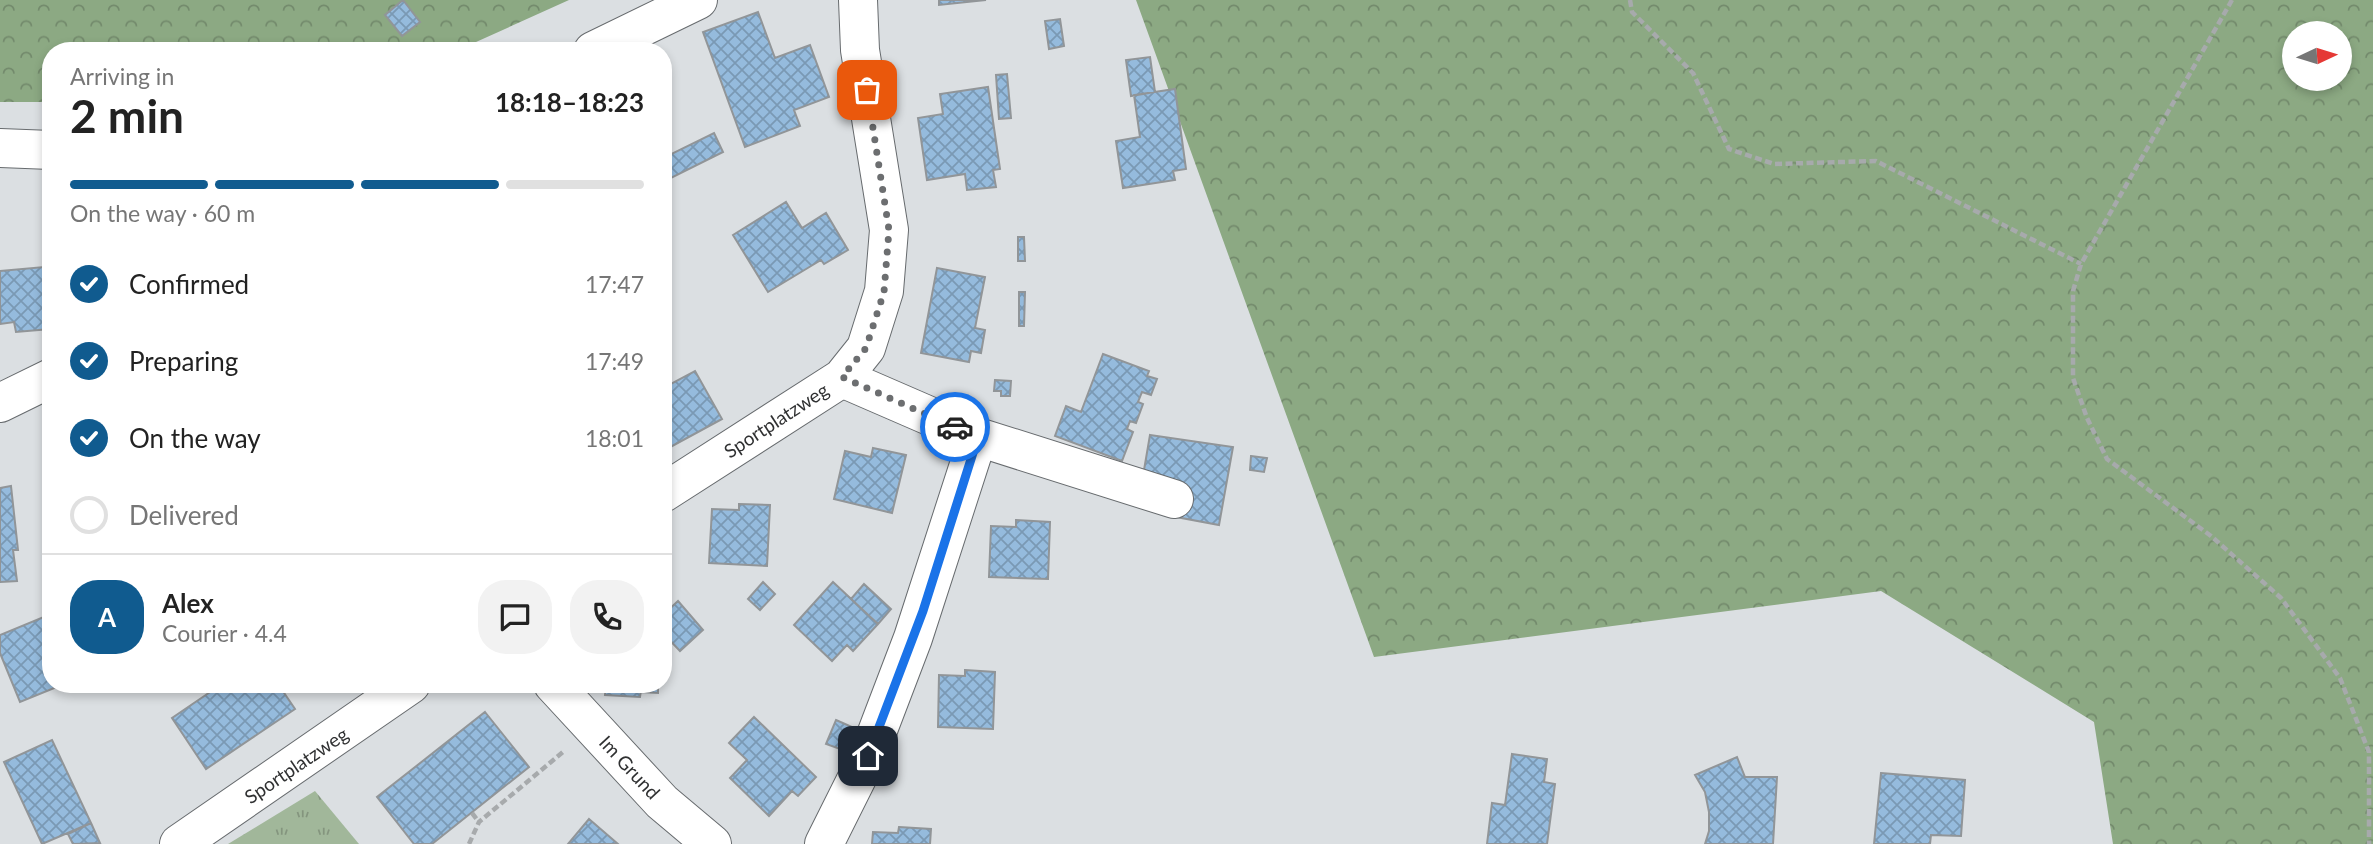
<!DOCTYPE html>
<meta charset="utf-8">
<style>
:root{--surface:#fff;--page:#f2f2f2;--text:#222;--muted:#767676;--line:#e0e0e0;--accent:#105b8f}
body{margin:0;font-family:Lato,sans-serif;background:var(--page);color:var(--text);height:100vh;display:flex;flex-direction:column;font-size:26px;white-space:nowrap}
*{box-sizing:border-box;margin:0}
p{font-size:23px;color:var(--muted)}
.icon{flex:none;width:38px;height:38px;fill:none;stroke:currentColor;stroke-width:2;stroke-linecap:round;stroke-linejoin:round}
.map{position:relative;flex:1;overflow:hidden}
.sheet{position:absolute;left:42px;top:42px;width:630px;height:651px;display:flex;flex-direction:column;background:var(--surface);border-radius:28px;box-shadow:0 4px 10px #0003}
.sheet>*{flex:none}
.needle{width:46px;rotate:86deg}
.fabs{position:absolute;left:2282px;top:21px;display:grid;gap:14px}
.fabs a{display:grid;place-items:center;width:70px;height:70px;border-radius:50%;background:var(--surface);box-shadow:0 4px 10px #0003;font-size:35px}
.pin{position:absolute;display:grid;place-items:center;width:60px;height:60px;color:#fff;margin:-30px;border-radius:14px;box-shadow:0 4px 10px #0006}
.courier{position:absolute;display:grid;place-items:center;width:70px;height:70px;margin:-35px;border:5px solid #1a73e8;border-radius:50%;background:#fff;color:#222;box-shadow:0 2px 9px #0007}
.overview em{font-style:normal;font-weight:700}
.overview div{display:flex;flex-direction:column-reverse}
.overview{display:flex;align-items:center;justify-content:space-between;height:119px;padding:0 28px}
h1{font-size:46px;font-weight:700;line-height:52px}
.bar{display:grid;grid-template-columns:repeat(4,1fr);gap:10px 7px;align-content:center;height:84px;padding:0 28px}
.bar i{height:9px;border-radius:5px;background:var(--line)}
.bar .selected{background:var(--accent)}
.bar p{grid-column:span 4}
.line{display:flex;align-items:center;gap:18px;padding:0 28px;border-top:2px solid var(--line)}
.line div{flex:1}
.round{display:grid;place-items:center;flex:none;width:74px;height:74px;border-radius:28px;background:var(--page)}
ol{padding:0 28px;list-style:none}
li{display:flex;align-items:center;gap:21px;height:77px}
li p{margin-inline-start:auto}
li .icon{padding:7px;border-radius:50%;background:var(--accent);color:#fff;stroke-width:4}
li:last-child{color:var(--muted)}
li i{width:38px;height:38px;border:4px solid var(--line);border-radius:50%}
.map>svg:first-child{display:block}
.grass{fill:url(#grass-tufts)}
.forest{fill:url(#forest-crowns);fill-rule:evenodd}
.building{fill:url(#building-cross-hatch);stroke:#919598;stroke-width:2}
.lines{fill:none;stroke-linecap:round;stroke-linejoin:round}
.minor-casing{stroke:#676b6e;stroke-width:40}
.path{stroke:#a7aaac;stroke-width:4.5;stroke-dasharray:7 3.5;stroke-linecap:butt}
.minor{stroke:#fff;stroke-width:38}
.done{stroke:#6c6e70;stroke-width:7;stroke-dasharray:0 12.6}
.route{stroke:#1a73e8;stroke-width:9}
.labels{text-anchor:middle;dominant-baseline:central;stroke-width:7;stroke-linejoin:round;paint-order:stroke}
.street-label{font-size:19px;fill:#303132;stroke:#fff}
</style>
<div class="map">
<svg width="2373" height="844" viewBox="0 0 2373 844">
<defs>
<pattern id="grass-tufts" width="24" height="20" patternUnits="userSpaceOnUse" patternTransform="scale(1.75)"><rect width="24" height="20" fill="#a1b79a"/><path d="M3 7l-1-3M5 7V3M7 7l1-3M15 17l-1-3M17 17v-4M19 17l1-3" fill="none" stroke="#84957e"/></pattern>
<pattern id="forest-crowns" width="20" height="18" patternUnits="userSpaceOnUse" patternTransform="scale(1.75)"><rect width="20" height="18" fill="#8ca983"/><path d="M2 6a3 3 0 1 1 6 0M12 15a3 3 0 1 1 6 0" fill="none" stroke="#738a6c"/></pattern>
<pattern id="building-cross-hatch" width="8" height="8" patternUnits="userSpaceOnUse" patternTransform="scale(1.75)"><rect width="8" height="8" fill="#95bbdd"/><path d="M0 0l8 8M0 8l8-8" fill="none" stroke="#7a99b4"/></pattern>
</defs>
<rect width="100%" height="100%" fill="#dbdfe2"/>
<path class="grass" d="M315 791 359 844H228Z"/>
<path class="forest" d="M0 0H569L456 51H51V102H0Z
M1136 0H2373V844H2113L2094 722 1881 591 1374 657ZM2294 33H2340V79H2294Z"/>
<path class="building" d="M403 0 420 22 402 36 385 15Z
M939 0H986L939 5Z
M758 12 775 58 810 45 829 97 794 110 800 126 745 147 703 32Z
M1060 19 1064 46 1049 49 1045 21Z
M1150 57 1155 92 1131 96 1126 60Z
M1007 74 1011 118 999 119 996 75Z
M988 87 1000 169 993 170 996 187 967 190 965 174 927 180 918 118 943 114 940 94Z
M1175 89 1186 169 1173 171 1175 180 1123 188 1116 141 1140 137 1134 95Z
M714 133 723 152 663 182V158Z
M786 202 802 228 826 213 848 250 824 264 821 260 768 292 733 235Z
M1018 237H1024L1025 261H1018Z
M44 267 50 329 16 332 14 322 0 324V271Z
M937 268 985 277 975 328 985 330 981 353 971 351 969 362 921 353Z
M1019 292H1025L1024 326H1019Z
M1103 354 1149 371 1147 376 1157 379 1151 395 1142 392 1138 402 1143 404 1136 423 1130 421 1127 429 1133 432 1122 461 1055 436 1066 406 1081 412Z
M695 371 722 419 663 451V388Z
M995 380 1011 381 1010 396H1001V391H994Z
M1150 435 1233 447 1219 525 1171 516 1144 470Z
M873 448 906 455 892 513 834 499 845 451 871 457Z
M1251 456 1267 458 1264 472 1250 470Z
M11 486 18 550H13L17 581 0 582V488Z
M739 504 770 505 767 566 709 563 712 509 739 510Z
M1016 520 1050 522 1048 579 989 577 991 526 1016 527Z
M763 582 775 594 760 610 748 599Z
M833 582 878 624 853 651 847 645 832 661 794 625Z
M864 584 891 609 878 624 851 599Z
M678 601 703 630 680 651 663 633V615Z
M51 614V684H64L20 702 0 653V635Z
M965 670 995 672 993 729 938 727 939 675 965 676Z
M222 684H278L295 709 206 769 172 718Z
M606 684H642L640 697 605 695Z
M642 684H658V693L641 692Z
M485 712 529 767 432 844H414L377 797Z
M754 717 816 777 798 796 792 791 769 816 730 778 747 760 729 743Z
M836 720 852 727 843 750 826 744Z
M52 740 91 823 42 844 4 762Z
M1512 754 1547 759 1544 782 1555 784 1547 844H1487L1492 803 1505 805Z
M1737 757 1745 777H1777L1773 844H1705L1709 831V812L1705 792 1695 775Z
M1881 773 1965 780 1961 836 1931 835 1930 844H1874Z
M589 819 618 844H568Z
M91 823 100 843 73 844 68 834Z
M899 827 931 829 930 844H872L873 832 898 833Z"/>
<g class="lines">
<defs>
<path id="minor" d="M593 51 698 0
M0 148 51 150
M0 403 51 378
M978 437 1174 499
M663 493 842 378 866 348 884 291 889 230 860 50 858 0
M553 684 662 802 712 844
M179 844 411 684
M824 844 868 756 913 638 978 437 842 378"/>
</defs>
<use href="#minor" class="minor-casing"/>
<path class="path" d="M1630 0 1632 12 1693 73 1729 149 1774 164 1876 161 2081 264
M2232 0 2081 264 2073 291V378L2087 418 2107 459 2211 536 2281 598 2340 678 2369 752V844
M472 813 479 822
M469 844 479 822 563 752"/>
<use href="#minor" class="minor"/>
</g>
<g class="lines">
<path class="done" d="M867 90 889 230 884 292 866 348 842 377 955 427"/>
<path class="route" d="M868 756 923 611 978 437 955 427"/>
</g>
<g class="labels">
<g class="street-label">
<text transform="translate(776 420) rotate(-33)">Sportplatzweg</text>
<text transform="translate(296 765) rotate(-34)">Sportplatzweg</text>
<text transform="translate(630 767) rotate(47)">Im Grund</text>
</g>
</g>
</svg>
<div class="fabs">
<a><svg class="needle" viewBox="-14 -14 28 28"><path d="M0-13l5 13h-10z" fill="#e53935"/><path d="M0 13l5-13h-10z" fill="#767676"/></svg></a>
</div>
<div class="pin" style="left:867px;top:90px;background:#ea580c"><svg class="icon" aria-label="bag" viewBox="0 0 24 24"><path d="M5 8h14l-1 12H6zM9 8a3 3 0 0 1 6 0"/></svg></div>
<div class="pin" style="left:868px;top:756px;background:#1f2937"><svg class="icon" aria-label="home" viewBox="0 0 24 24"><path d="M3 11l9-7 9 7M6 9v11h12V9"/></svg></div>
<div class="courier" style="left:955px;top:427px"><svg class="icon" aria-label="car" viewBox="0 0 24 24"><path d="M5 17H2v-5l4-1 3-4h7l3 4 3 1v5h-3M9 17h6M6 11h13"/><circle cx="7" cy="17" r="2"/><circle cx="17" cy="17" r="2"/></svg></div>
<section class="sheet">
<div class="overview"><div><h1>2 min</h1><p>Arriving in</p></div><em>18:18–18:23</em></div>
<div class="bar"><i class="selected"></i><i class="selected"></i><i class="selected"></i><i></i><p>On the way · 60 m</p></div>
<ol>
<li><svg class="icon" aria-label="check" viewBox="0 0 24 24"><path d="M5 12l5 5 9-10"/></svg>Confirmed<p>17:47</p></li>
<li><svg class="icon" aria-label="check" viewBox="0 0 24 24"><path d="M5 12l5 5 9-10"/></svg>Preparing<p>17:49</p></li>
<li><svg class="icon" aria-label="check" viewBox="0 0 24 24"><path d="M5 12l5 5 9-10"/></svg>On the way<p>18:01</p></li>
<li><i></i>Delivered</li>
</ol>
<div class="line" style="height:126px"><b class="round" style="background:var(--accent);color:#fff">A</b><div><b>Alex</b><p>Courier · 4.4</p></div><a class="round"><svg class="icon" aria-label="chat" viewBox="0 0 24 24"><path d="M4 5h16v11H9l-5 4z"/></svg></a><a class="round"><svg class="icon" aria-label="phone" viewBox="0 0 24 24"><path d="M5 4h4l2 5-3 2q2 4 5 5l2-3 5 2v4C11 20 4 13 5 4z"/></svg></a></div>
</section>
</div>
